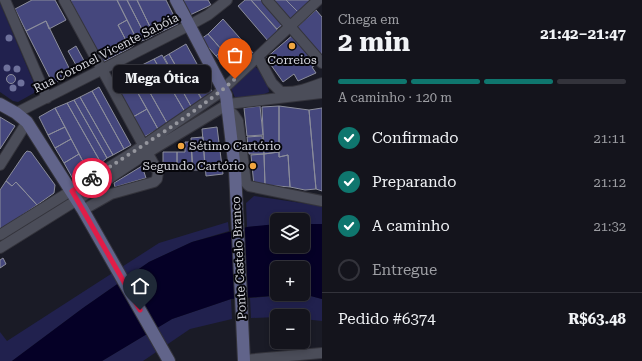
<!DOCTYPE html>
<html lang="pt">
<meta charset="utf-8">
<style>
:root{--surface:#14141c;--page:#1d1d25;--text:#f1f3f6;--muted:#9d9ea3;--line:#33333b;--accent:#0f766e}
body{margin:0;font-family:"Roboto Serif",serif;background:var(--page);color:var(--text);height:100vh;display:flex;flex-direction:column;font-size:15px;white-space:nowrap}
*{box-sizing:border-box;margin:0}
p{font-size:13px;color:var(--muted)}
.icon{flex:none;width:22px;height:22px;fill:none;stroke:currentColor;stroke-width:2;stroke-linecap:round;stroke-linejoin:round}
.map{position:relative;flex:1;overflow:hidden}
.details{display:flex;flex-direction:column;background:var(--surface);width:320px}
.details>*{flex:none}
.controls{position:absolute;left:270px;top:213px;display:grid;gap:8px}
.controls a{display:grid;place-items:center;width:40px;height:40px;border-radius:6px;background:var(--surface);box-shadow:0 2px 6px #0003,0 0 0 1px var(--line);font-size:20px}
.pin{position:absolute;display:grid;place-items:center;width:34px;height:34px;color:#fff;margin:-41px -17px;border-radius:50% 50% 50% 0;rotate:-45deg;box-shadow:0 0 4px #0007}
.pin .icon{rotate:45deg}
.courier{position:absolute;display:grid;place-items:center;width:40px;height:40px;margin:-20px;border:3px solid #e11d48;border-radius:50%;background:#fff;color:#222;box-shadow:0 1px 5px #0007}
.bubble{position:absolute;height:28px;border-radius:6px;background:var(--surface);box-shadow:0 2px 6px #0003,0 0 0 1px var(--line);font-size:13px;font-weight:700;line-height:28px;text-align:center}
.head em{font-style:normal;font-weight:700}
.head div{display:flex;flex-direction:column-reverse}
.head{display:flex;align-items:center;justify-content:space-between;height:68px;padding:0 16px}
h1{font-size:26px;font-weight:700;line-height:30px}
.bar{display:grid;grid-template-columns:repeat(4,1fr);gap:6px 4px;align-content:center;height:48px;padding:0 16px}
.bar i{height:5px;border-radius:3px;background:var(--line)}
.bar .selected{background:var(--accent)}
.bar p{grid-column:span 4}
.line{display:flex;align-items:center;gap:10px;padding:0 16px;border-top:1px solid var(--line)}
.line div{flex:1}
ol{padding:0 16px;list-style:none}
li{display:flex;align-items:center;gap:12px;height:44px}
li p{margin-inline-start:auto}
li .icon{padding:4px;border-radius:50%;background:var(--accent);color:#fff;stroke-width:4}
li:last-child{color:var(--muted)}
li i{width:22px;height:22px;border:2px solid var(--line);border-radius:50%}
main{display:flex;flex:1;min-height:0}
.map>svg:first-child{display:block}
.green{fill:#21214e}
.water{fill:#050026;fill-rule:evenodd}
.building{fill:#45477d;stroke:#8b8d9b}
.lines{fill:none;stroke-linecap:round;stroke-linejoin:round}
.street-casing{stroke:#34343c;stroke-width:12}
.secondary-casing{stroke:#34343c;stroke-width:14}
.street{stroke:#4b4d59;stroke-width:10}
.secondary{stroke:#61648a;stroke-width:12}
.tree{fill:#6e719b}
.done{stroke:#94959d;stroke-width:4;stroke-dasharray:0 7.2}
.route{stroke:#e11d48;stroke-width:5}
.poi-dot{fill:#f1a540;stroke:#06060b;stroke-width:1.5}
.labels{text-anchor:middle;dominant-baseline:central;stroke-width:4;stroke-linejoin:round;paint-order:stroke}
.street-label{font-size:12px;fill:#d5d6dd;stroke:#06060b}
.poi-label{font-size:12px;fill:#d5d6dd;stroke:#06060b}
</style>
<main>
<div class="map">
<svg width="322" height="361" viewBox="0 0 322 361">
<rect width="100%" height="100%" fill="#1a1b26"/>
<path class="green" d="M0 3 36 88 34 93 18 102 13 101 0 92Z
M254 66C260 69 269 85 269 92L257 97 236 100 231 88Z
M254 196 322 206V224H303V220H277V225L247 227 246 203Z
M228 222 229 231 192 242 149 262 83 308 12 361H0V332L7 341 159 243Z
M284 295H307L322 299V321L303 319V316L251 318 250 298Z
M231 299 232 319 190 329 143 361H102L172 319Z"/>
<path class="water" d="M277 224V246H303V224H322V299L307 295H284L231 299 172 319 102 361H12L83 308 149 262 192 242 247 227ZM277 268H303V294H277Z"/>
<path class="building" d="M32 0H55L66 20 49 29 46 21 26 31 15 9Z
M70 0H117L127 20 118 25 130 48 103 62Z
M117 0H127L147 39 138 42Z
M127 0H137L154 35 147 39Z
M137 0H166L178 24 154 35Z
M183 0H208L211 5 190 15Z
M245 0H251L279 32 268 41 238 6Z
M251 0H262L284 23 277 29Z
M271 0H286L299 13 290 21Z
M286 0H312L299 13Z
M316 10 322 17V59L295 29Z
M223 19 254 54 244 63 228 45 222 50 208 34Z
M127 20 138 42 130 48 118 25Z
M46 21 72 74 53 84 26 31Z
M208 34 222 50 216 56 201 39Z
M294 34 319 63 312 67 316 73 298 81 294 74 283 82 266 58Z
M186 44 213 93 202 99 187 74 182 77 169 54Z
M228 45 240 59 227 69 216 56Z
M76 46 88 68 80 72 68 51Z
M169 54 182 77 187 74 203 102 192 108 164 57Z
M162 55 192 108 185 112 154 59Z
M154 59 185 112 167 123 136 68Z
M240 59 244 63 231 74 227 69Z
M136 68 167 123 158 129 126 72Z
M126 72 147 109 133 117 113 79Z
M6.5 79a4.5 4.5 0 1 1 9 0a4.5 4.5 0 1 1-9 0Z
M99 87 131 145 124 149 92 91Z
M92 91 124 149 113 155 80 97Z
M80 97 113 155 107 158 74 100Z
M74 100 107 158 101 163 67 103Z
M67 103 101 163 88 171 55 108Z
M260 106 263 135 247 136 244 108Z
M279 106V152L264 154 262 107Z
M279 106 309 110 316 189 305 190 290 187 288 155 279 157Z
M55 108 65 127 48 135 39 117Z
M322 108V191L316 189 309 110Z
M147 109 158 129 144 137 133 117Z
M0 117 15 126 0 149Z
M65 127 71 139 55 148 48 135Z
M217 127 223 174 206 176 202 129Z
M262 136 264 154H249L247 137Z
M203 137 205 170H193L191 138Z
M71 139 79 154 64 163 55 148Z
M185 142H191L192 164H177V152H185Z
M27 151 31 152 55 185 54 193 37 205 16 182 12 186 6 181 25 153Z
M163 152H177V164H163Z
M279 152V157L288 155 290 187 265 185 264 154Z
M79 154 88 171 73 179 64 163Z
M264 154 265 185 254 186 251 155Z
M142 166 146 178 115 187 114 183Z
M6 181 12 186 16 182 37 205 0 230V190Z
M3 258 6 264 0 268V260Z"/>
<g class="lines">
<defs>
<path id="street" d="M5 0 47 98
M64 0 158 172 157 179 154 182 111 194 83 210
M267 0 322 63
M258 57 272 83 281 92C296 93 309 88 322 83
M228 109 234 115 238 121 246 183 249 186 322 201
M16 113 188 26 208 15 227 0
M0 165 27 122
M0 235 132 153 218 94 318 0
M0 248 77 200 147 153 228 104 322 93
M244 360 322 353"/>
<path id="secondary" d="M176 0 226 95 235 170 244 361
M0 104 16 113 27 122 83 210 169 361"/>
</defs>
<use href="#street" class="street-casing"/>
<use href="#secondary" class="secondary-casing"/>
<use href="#street" class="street"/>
<use href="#secondary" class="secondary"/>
</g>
<g class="tree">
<circle cx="9" cy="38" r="3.5"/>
<circle cx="7" cy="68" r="3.5"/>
<circle cx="17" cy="69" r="3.5"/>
<circle cx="21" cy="83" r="3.5"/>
<circle cx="13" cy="88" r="3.5"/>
</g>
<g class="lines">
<path class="done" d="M92 178C119 161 147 143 174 125 195 110 216 96 235 79"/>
<path class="route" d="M92 178 72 191 140 310"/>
</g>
<g class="poi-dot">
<circle cx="292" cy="46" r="4"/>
<circle cx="181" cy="146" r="4"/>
<circle cx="253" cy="166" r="4"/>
</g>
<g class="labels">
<g class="street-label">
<text transform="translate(106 53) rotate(-27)">Rua Coronel Vicente Sabóia</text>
<text transform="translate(239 258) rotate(-93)">Ponte Castelo Branco</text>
</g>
<g class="poi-label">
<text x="292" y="60">Correios</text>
<text x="189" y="146" text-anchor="start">Sétimo Cartório</text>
<text x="245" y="166" text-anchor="end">Segundo Cartório</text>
</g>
</g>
</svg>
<div class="controls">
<a><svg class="icon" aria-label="layers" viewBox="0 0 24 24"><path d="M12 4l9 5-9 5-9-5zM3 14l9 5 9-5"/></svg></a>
<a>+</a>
<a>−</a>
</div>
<div class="pin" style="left:235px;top:79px;background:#ea580c"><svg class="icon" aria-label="bag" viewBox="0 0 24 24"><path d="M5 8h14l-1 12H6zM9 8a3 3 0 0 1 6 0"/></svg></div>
<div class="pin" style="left:140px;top:310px;background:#1f2937"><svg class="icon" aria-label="home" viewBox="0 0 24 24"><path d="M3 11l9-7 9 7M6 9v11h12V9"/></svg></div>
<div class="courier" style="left:92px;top:178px"><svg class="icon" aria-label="bike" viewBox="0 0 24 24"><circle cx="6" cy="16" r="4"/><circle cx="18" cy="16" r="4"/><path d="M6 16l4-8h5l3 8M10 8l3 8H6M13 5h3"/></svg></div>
<div class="bubble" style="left:113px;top:65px;width:98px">Mega Ótica</div>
</div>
<section class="details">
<div class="head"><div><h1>2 min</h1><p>Chega em</p></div><em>21:42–21:47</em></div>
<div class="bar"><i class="selected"></i><i class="selected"></i><i class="selected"></i><i></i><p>A caminho · 120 m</p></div>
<ol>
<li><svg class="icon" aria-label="check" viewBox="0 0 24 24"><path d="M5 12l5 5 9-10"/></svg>Confirmado<p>21:11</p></li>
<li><svg class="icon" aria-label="check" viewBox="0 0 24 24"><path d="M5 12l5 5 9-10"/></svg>Preparando<p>21:12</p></li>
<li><svg class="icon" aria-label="check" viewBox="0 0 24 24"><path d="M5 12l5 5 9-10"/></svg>A caminho<p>21:32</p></li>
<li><i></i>Entregue</li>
</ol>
<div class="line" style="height:52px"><div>Pedido #6374</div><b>R$63.48</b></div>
</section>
</main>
